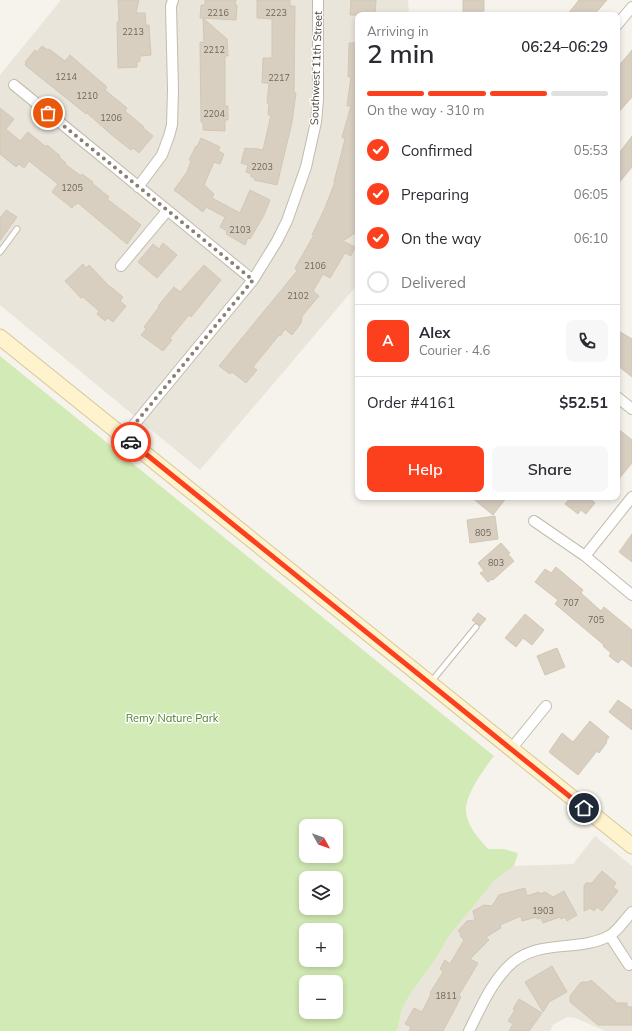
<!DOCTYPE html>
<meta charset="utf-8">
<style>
:root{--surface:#fff;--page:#f7f7f7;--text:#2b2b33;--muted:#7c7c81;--line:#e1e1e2;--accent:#fc3f1d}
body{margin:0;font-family:Mulish,sans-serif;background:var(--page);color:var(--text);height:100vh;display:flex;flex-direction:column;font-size:15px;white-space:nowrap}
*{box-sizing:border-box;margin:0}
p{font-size:13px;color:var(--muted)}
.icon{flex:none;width:22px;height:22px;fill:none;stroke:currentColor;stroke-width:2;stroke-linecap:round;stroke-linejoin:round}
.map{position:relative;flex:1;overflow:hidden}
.panel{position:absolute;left:355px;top:12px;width:265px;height:488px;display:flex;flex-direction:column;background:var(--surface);border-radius:8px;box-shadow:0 2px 6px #0003}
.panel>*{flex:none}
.needle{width:26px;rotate:130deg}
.buttons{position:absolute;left:299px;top:819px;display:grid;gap:8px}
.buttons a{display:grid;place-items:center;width:44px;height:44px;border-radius:8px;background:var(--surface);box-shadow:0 2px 6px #0003;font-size:20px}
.pin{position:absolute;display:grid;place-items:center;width:34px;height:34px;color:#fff;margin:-17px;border:2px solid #fff;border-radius:50%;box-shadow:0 1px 4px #0007}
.courier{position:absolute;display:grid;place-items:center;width:40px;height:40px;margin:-20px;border:3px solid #fc3f1d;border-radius:50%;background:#fff;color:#222;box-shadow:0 1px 5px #0007}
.headline em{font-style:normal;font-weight:600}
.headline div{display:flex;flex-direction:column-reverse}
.headline{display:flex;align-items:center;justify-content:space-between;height:68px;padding:0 12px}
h1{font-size:26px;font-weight:600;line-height:30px}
.bar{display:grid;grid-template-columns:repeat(4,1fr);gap:6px 4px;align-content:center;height:48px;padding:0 12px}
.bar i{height:5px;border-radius:3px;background:var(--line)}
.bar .active{background:var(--accent)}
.bar p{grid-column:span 4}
.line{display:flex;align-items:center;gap:10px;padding:0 12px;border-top:1px solid var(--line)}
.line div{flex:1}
.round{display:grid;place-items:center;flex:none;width:42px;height:42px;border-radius:8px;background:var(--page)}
ol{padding:0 12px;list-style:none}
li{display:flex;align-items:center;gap:12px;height:44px}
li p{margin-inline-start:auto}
li .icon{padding:4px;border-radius:50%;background:var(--accent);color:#fff;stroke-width:4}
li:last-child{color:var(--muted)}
li i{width:22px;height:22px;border:2px solid var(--line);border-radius:50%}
.button{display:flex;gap:8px;margin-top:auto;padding:8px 12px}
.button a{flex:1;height:46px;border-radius:8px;background:var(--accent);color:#fff;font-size:16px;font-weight:600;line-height:46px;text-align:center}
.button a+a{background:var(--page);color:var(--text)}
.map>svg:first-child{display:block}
.residential{fill:#eae5da}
.green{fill:#d2eab5;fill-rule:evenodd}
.building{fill:#d8cfc1;stroke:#d3c7b4}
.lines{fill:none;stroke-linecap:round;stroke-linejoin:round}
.lane-casing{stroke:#c2bbae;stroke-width:7}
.street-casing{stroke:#c2bbae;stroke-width:12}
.secondary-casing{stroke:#d6c79b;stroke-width:17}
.lane{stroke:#fff;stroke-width:5}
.street{stroke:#fff;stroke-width:10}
.secondary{stroke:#fff3cd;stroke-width:15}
.done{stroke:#878178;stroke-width:4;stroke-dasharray:0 7.2}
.route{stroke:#fc3f1d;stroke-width:5}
.labels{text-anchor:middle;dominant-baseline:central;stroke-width:3;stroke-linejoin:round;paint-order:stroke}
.number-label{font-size:9px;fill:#6e675b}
.street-label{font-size:11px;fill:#4b4439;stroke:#fff}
.park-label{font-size:11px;fill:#4a7f2a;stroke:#fff}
</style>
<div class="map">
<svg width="632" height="1031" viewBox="0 0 632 1031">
<rect width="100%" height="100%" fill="#f6f3ec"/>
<path class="residential" d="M61 0H408L409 15H358V284L200 470 0 305V75Z
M595 836 632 866V1031H605L576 1018 567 1017 553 1025 550 1031H397L402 1009 409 996 435 960 449 936 495 880 514 866 573 864Z"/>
<path class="green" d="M0 356 494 756C484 769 465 795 466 811 467 826 479 839 488 849H504L518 853 514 866 495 880 449 936 435 960 409 996 402 1009 397 1031H0ZM306 826H336V856H306ZM306 878H336V908H306ZM306 930H336V960H306ZM306 982H336V1012H306Z"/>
<path class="building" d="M118 0H139L136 13H145L146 25H149L151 55 140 56V61L137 62V67L118 68 117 22H119Z
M205 0H236L235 5H237L236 20 200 18 201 5H205Z
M257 0H290V6H295L294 93H296L292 122 277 185 254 180 255 178 251 177V174L246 172 248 165 241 163 245 148 251 149 252 148 263 150 271 115H268L269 103H267L269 83H262L263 58H272V19L257 18Z
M351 0H376L375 15H350Z
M463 0H484V11H481L482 15H463Z
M579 0H607L594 15H567Z
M203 18 227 39 228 56H225V106H228V120H225V131L203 130V123L201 122 200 42H204Z
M349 43H358V231L343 241 355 247 351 256 345 253 330 278 323 274 313 291 319 296 302 316 301 323 292 335 285 329 280 336 279 335 253 367 257 370 246 383 232 372 230 374 219 366 297 271 295 268 314 235H312L324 210 335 182H334L345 139 342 137 351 106H347L351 77H348Z
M42 46 48 50 49 49 65 61 70 55 107 87 105 90 127 108 125 111 144 127 143 128 153 136 139 153 133 148 131 150 113 136 87 113 86 114 25 65 26 63 25 62 35 50 37 52Z
M632 50V97L617 114V68Z
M0 108 14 119 6 129 20 141 28 132 46 147 47 145 60 156 59 157 66 163 65 164 81 176 82 174 93 182 92 183 109 197 107 199 141 225 127 244 78 203 76 205 75 204 72 208 52 192 58 184 29 161 24 168 19 164 16 167 0 154Z
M632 136V167L617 185V156Z
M201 138 220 147 218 151 224 154 220 164 214 162 204 185 214 194 212 198 240 213 250 190 270 200 264 215 250 239 248 238 245 245 226 234 227 231 220 227 225 217 206 207 203 212 174 190 187 172 191 161 189 160 196 146 197 147Z
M6 210 17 217 0 241V218Z
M163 243 177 255 157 278 138 262 153 244 159 249Z
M83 264 86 268 89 265 110 287H111L123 297 120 301 126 306 113 322 108 318 105 321 97 314 99 311 83 297 81 298 65 281Z
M204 265 221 280 191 317 189 315 170 338 172 340 163 351 141 335 146 329 144 327 159 307 158 306 174 287 180 292Z
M617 330 632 339V377L617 365Z
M617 428 632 440V463L617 481Z
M471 497H507L493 515Z
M571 497H588L595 503 586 514 581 510 578 514 565 504Z
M495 516 498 539 470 543 467 520Z
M632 534V562L619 552Z
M501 543 510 553 508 554 514 561 493 580 492 579 488 582 480 573 484 571 478 563Z
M556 567 583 590 581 593 601 611 604 607 632 630V667L622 659 618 663 609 656 611 653 603 646 604 645 555 604 558 600 535 582 545 569 551 573Z
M478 613 486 619 480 626 472 620Z
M525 614 544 630 532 645 523 638 516 647 505 638Z
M557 648 565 667 545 675 537 656Z
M618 700 632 710V730L609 712Z
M590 721 609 737 606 741 607 742 599 753 597 751 578 775 549 752 562 733 573 742Z
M602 871 616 883 613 887 618 891 602 911 597 907 594 911 590 908 584 911V886L586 883H592Z
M525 888 527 896 539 892 540 894 545 892 553 897 564 891 577 915 567 921 565 917 561 919 560 917 543 923 541 918 537 919V917L522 921 521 916 500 925 501 928 486 937 489 940 470 959 478 963 459 995 461 997 443 1031H409L411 1027 405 1024 414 1008 422 1012 431 994 430 993 443 972 440 969 445 960 450 964 464 940 460 936 461 934 458 931 467 921 475 920 473 911 484 905 492 906 499 895Z
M552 966 567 992 549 1002 543 1012 525 982Z
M591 980 617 1003H627V1007H632V1025H598L570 1002V996L581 982 582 983 584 981 586 983 588 981 589 982Z
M519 999 542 1013 529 1031H509L513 1024 508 1021 515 1010 513 1009Z"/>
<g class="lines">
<defs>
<path id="lane" d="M0 252 17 229
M431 682 476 627"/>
<path id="street" d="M617 25 632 7
M14 85 253 280
M138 187 162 155 169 136 172 125 173 90 171 6 173 0
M121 266 167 211
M617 397 632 409
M124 437 253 280 277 241 287 221 306 167 316 122 318 100V0
M534 521 585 556 632 595
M585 556 632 497
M511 749 546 706
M610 936 629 965
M469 1031C481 1007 492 980 513 962 541 939 579 952 609 936 618 931 625 919 632 912"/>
<path id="secondary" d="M0 337 632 846"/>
</defs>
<use href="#lane" class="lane-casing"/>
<use href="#street" class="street-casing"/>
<use href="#secondary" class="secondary-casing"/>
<use href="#lane" class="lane"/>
<use href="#street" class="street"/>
<use href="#secondary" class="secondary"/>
</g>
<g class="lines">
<path class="done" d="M48 113 253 280 124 437 131 442"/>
<path class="route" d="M131 442 584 808"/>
</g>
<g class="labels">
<g class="number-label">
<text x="218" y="12">2216</text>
<text x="276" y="12">2223</text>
<text x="133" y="31">2213</text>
<text x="214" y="49">2212</text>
<text x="66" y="76">1214</text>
<text x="279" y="77">2217</text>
<text x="87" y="95">1210</text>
<text x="214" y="113">2204</text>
<text x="111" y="117">1206</text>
<text x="262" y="166">2203</text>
<text x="72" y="187">1205</text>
<text x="240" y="229">2103</text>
<text x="315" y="265">2106</text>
<text x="298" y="295">2102</text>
<text x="483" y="532">805</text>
<text x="496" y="562">803</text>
<text x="571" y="602">707</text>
<text x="596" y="619">705</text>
<text x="543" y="910">1903</text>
<text x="446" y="995">1811</text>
</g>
<g class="street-label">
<text transform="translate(316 68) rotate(-88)">Southwest 11th Street</text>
</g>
<g class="park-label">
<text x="172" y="718">Remy Nature Park</text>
</g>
</g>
</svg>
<div class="buttons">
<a><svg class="needle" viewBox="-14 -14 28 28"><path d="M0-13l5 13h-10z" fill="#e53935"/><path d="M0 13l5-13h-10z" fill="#7c7c81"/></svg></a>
<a><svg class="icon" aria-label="layers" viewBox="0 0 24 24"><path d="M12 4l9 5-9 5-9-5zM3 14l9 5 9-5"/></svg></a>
<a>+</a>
<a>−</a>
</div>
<div class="pin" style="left:48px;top:113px;background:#ea580c"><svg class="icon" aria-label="bag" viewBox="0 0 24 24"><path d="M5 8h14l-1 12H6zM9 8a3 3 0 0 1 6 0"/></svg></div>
<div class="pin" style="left:584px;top:808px;background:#1f2937"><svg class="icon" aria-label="home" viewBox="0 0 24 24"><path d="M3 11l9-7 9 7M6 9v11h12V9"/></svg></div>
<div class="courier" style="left:131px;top:442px"><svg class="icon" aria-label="car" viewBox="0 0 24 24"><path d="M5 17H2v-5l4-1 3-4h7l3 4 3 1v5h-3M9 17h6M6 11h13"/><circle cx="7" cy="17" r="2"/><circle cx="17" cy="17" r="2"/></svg></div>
<section class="panel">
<div class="headline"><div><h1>2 min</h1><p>Arriving in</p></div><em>06:24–06:29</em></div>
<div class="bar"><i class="active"></i><i class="active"></i><i class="active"></i><i></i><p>On the way · 310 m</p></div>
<ol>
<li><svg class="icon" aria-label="check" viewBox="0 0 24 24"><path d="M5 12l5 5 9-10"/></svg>Confirmed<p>05:53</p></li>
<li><svg class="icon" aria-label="check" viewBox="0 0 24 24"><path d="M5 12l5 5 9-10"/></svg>Preparing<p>06:05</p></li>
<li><svg class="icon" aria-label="check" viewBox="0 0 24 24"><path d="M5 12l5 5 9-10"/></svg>On the way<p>06:10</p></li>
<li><i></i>Delivered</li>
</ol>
<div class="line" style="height:72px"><b class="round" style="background:var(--accent);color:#fff">A</b><div><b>Alex</b><p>Courier · 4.6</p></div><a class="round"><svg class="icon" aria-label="phone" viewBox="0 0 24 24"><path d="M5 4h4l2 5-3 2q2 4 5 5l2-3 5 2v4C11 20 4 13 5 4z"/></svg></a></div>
<div class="line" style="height:52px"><div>Order #4161</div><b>$52.51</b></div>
<div class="button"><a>Help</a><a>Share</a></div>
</section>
</div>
